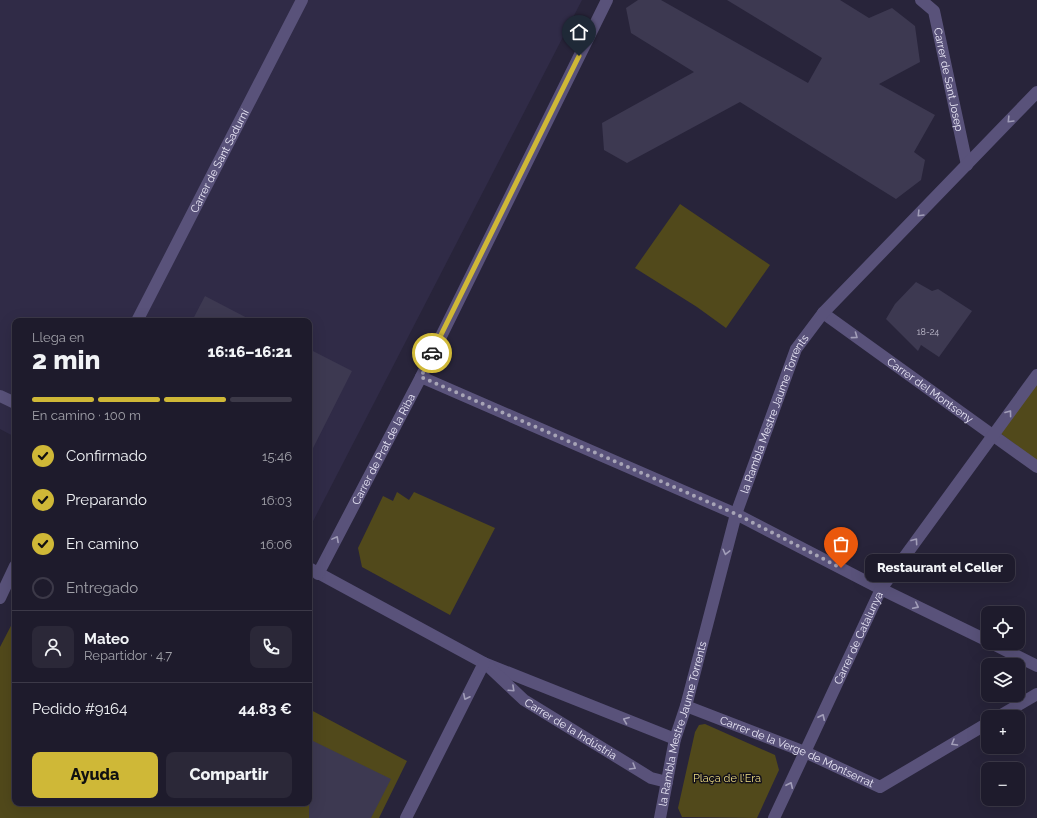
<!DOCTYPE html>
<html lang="es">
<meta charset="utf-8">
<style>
:root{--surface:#1e1b2c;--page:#2b2838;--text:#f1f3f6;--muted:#a1a1a9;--line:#3c3948;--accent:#cfb837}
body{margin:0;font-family:Raleway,sans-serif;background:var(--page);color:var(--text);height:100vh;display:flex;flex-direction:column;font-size:15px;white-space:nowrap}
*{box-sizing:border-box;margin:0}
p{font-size:13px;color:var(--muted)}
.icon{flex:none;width:22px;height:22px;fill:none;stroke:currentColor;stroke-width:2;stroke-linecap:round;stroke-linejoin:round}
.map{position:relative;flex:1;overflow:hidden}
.sheet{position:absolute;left:12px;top:318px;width:300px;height:488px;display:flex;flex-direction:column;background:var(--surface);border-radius:8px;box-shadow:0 4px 16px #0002,0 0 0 1px var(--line)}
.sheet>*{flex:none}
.fabs{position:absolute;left:981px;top:606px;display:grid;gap:8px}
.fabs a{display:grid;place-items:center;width:44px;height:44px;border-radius:8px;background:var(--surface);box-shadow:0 4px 16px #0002,0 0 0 1px var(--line);font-size:20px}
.pin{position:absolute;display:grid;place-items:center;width:34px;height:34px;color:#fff;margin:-41px -17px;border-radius:50% 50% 50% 0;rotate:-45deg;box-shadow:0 0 4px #0007}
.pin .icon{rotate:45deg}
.courier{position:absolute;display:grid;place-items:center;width:40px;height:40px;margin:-20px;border:3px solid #cfb837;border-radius:50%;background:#fff;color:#222;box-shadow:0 1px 5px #0007}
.bubble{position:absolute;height:28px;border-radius:8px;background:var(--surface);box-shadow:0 4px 16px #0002,0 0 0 1px var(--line);font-size:13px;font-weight:800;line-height:28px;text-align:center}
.head em{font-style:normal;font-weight:800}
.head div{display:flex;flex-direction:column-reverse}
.head{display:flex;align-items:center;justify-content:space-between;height:68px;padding:0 20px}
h1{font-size:26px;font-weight:800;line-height:30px}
.bar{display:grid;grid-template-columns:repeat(4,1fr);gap:6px 4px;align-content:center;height:48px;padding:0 20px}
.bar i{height:5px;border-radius:3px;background:var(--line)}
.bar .current{background:var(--accent)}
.bar p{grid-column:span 4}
.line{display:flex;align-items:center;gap:10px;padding:0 20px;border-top:1px solid var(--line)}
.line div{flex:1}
.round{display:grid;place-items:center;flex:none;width:42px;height:42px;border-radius:8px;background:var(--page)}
ol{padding:0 20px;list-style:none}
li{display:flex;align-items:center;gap:12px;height:44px}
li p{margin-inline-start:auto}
li .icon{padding:4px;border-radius:50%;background:var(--accent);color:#111;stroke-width:4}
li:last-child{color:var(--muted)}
li i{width:22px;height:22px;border:2px solid var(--line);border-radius:50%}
.button{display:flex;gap:8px;margin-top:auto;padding:8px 20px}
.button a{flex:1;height:46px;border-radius:8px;background:var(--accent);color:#111;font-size:16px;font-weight:800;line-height:46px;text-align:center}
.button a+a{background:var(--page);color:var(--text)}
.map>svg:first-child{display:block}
.built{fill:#302b47}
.green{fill:#51491b}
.building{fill:#3d3951}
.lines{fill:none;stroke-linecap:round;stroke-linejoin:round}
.minor{stroke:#59527a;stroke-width:12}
.tertiary{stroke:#59527a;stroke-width:12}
.oneway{stroke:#a29eb9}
.done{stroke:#a7a4b6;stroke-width:4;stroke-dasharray:0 7.2}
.route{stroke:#cfb837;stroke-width:5}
.labels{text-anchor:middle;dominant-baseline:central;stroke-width:3;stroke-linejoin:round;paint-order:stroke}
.number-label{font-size:9px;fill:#c0bdce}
.street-label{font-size:11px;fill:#ebe9f8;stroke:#110f19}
.park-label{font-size:11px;fill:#f0de83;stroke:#110f19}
</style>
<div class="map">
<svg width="1037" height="818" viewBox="0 0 1037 818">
<rect width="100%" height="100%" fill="#28243a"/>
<path class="built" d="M0 0H582L309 529V321H15V437L0 429Z"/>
<path class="green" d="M680 204 770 265 726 328 697 307 635 268Z
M1037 382V461L1000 433Z
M397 492 409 500 414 492 495 528 450 615 362 567 358 548 383 496 393 501Z
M15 618V803H309V709L407 761 379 818H0V647Z
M705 724 775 755 779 770 757 818 682 817 678 808 695 732 699 725Z"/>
<path class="building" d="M638 0H661L808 83 822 58 727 0H840L869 18 892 8 915 26 920 62 879 84 935 115 914 152 925 160 921 180 896 199 740 102 627 163 604 150 602 123 694 72 631 33 626 8Z
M916 282 932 291 938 289 972 311 939 357 921 345 918 351 886 319 895 304Z
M205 296 253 321H192Z
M309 349 352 371 309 456Z
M309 739 391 779 371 818H309Z"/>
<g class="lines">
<g class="minor">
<path id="s1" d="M921 0 934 11 967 165"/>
<path id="s2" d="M823 313 1037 467"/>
<path id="s3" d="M137 321 302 0"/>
<path d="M421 377 736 514 881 589 988 641"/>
<path d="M0 396 15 403"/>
<path d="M309 568 484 663 675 739"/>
<path id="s4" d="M318 574 421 377 607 0"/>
<path d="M0 598 15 566"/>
<path d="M991 643 1037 666"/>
<path id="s5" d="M489 667 524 700 651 778 667 782"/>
<path id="s6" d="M686 706 805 752 880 787 988 723"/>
<path d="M998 717 1037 694"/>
<path d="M406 818 484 663"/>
<path id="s7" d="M660 818 675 739 686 706 736 514 796 349 823 313 1037 92"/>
<path d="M774 818 805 752"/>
</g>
<path class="tertiary" id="s8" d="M805 752 881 589 1037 375"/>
</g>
<defs><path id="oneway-chevron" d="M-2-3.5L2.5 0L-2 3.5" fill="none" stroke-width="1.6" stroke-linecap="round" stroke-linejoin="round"/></defs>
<g class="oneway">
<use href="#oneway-chevron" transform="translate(1010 120) rotate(134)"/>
<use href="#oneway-chevron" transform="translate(920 214) rotate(134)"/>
<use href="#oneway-chevron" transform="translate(855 336) rotate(36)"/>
<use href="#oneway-chevron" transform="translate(1009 413) rotate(-53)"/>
<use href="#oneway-chevron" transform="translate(336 539) rotate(-62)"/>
<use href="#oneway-chevron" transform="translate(915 541) rotate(-54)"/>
<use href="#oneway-chevron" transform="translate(726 552) rotate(104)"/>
<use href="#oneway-chevron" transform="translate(916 606) rotate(26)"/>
<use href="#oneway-chevron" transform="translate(512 689) rotate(43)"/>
<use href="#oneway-chevron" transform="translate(466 697) rotate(116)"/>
<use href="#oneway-chevron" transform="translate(822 717) rotate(-65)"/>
<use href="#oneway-chevron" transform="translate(626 720) rotate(-158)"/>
<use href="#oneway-chevron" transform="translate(954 743) rotate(150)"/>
<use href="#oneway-chevron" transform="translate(633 767) rotate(31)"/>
<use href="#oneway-chevron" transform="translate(790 785) rotate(-65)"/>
</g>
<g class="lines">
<path class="done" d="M432 353 421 377 736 514 841 568"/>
<path class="route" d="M432 353 579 56"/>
</g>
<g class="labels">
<g class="number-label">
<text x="928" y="332">18-24</text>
</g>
<g class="street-label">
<text stroke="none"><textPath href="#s1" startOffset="87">Carrer de Sant Josep</textPath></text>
<text stroke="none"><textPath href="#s3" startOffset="180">Carrer de Sant Sadurní</textPath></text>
<text stroke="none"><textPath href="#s2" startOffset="132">Carrer del Montseny</textPath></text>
<text stroke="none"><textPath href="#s7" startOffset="421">la Rambla Mestre Jaume Torrents</textPath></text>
<text stroke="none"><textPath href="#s4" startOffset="141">Carrer de Prat de la Riba</textPath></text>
<text stroke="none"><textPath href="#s8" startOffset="126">Carrer de Catalunya</textPath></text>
<text stroke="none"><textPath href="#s7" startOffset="97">la Rambla Mestre Jaume Torrents</textPath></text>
<text stroke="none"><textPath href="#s5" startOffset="103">Carrer de la Indústria</textPath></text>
<text stroke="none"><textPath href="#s6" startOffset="120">Carrer de la Verge de Montserrat</textPath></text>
</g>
<g class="park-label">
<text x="727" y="778">Plaça de l'Era</text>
</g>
</g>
</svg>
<div class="fabs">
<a><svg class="icon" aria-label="locate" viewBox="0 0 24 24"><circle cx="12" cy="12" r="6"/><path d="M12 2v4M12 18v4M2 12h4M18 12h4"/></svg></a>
<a><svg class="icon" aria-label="layers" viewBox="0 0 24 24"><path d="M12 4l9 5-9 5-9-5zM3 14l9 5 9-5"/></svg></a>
<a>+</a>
<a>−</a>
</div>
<div class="pin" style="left:841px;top:568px;background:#ea580c"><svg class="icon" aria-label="bag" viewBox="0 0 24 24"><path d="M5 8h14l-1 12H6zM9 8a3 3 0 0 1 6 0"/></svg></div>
<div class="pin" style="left:579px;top:56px;background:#1f2937"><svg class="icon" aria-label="home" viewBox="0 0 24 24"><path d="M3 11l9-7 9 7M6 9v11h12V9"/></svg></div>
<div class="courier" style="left:432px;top:353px"><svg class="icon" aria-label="car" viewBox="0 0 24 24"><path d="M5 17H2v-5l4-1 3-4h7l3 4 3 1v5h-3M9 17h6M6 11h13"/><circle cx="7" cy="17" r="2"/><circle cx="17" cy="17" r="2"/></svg></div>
<div class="bubble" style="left:865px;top:554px;width:150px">Restaurant el Celler</div>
<section class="sheet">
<div class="head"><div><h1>2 min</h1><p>Llega en</p></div><em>16:16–16:21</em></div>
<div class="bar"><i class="current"></i><i class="current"></i><i class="current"></i><i></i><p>En camino · 100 m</p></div>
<ol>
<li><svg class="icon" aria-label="check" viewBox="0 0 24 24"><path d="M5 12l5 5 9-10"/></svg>Confirmado<p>15:46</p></li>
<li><svg class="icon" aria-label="check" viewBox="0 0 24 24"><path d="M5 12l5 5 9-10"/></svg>Preparando<p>16:03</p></li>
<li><svg class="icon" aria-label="check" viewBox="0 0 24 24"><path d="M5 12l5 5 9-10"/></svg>En camino<p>16:06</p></li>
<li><i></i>Entregado</li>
</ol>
<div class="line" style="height:72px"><a class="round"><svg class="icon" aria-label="person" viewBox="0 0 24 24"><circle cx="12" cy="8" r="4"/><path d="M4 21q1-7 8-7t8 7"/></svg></a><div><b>Mateo</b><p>Repartidor · 4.7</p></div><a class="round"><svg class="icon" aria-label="phone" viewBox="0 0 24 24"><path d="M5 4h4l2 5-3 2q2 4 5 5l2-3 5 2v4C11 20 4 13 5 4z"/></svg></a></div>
<div class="line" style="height:52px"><div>Pedido #9164</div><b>44.83 €</b></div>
<div class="button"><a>Ayuda</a><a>Compartir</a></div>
</section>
</div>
